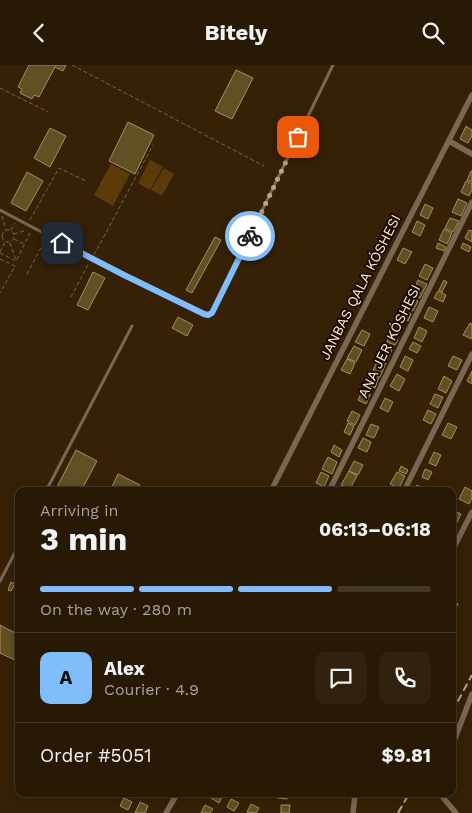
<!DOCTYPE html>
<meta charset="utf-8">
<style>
:root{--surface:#281904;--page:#30220e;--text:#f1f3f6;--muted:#a5a09a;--line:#443826;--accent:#80bdfa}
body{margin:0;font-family:"Work Sans",sans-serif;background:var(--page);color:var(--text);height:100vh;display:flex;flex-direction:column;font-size:19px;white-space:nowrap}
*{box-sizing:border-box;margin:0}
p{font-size:16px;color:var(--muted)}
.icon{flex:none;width:28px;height:28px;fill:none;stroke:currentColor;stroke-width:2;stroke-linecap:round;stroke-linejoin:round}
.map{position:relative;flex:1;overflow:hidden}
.sheet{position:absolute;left:15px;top:422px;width:441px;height:310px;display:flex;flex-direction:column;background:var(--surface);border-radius:10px;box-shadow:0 2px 12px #0003,0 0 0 1px var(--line)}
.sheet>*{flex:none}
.pin{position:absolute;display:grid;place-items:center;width:42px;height:42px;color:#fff;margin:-21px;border-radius:10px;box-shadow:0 2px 8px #0006}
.courier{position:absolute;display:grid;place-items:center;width:50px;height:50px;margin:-25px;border:4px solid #80bdfa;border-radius:50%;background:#fff;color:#222;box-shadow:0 1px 6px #0007}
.head em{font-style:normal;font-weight:700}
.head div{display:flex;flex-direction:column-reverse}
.head{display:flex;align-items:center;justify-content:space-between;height:85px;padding:0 25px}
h1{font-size:32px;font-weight:700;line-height:38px}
.bar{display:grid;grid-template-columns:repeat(4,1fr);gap:8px 5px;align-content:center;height:60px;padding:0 25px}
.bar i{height:6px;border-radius:4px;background:var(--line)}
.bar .on{background:var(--accent)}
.bar p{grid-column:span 4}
.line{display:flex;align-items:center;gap:12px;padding:0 25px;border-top:1px solid var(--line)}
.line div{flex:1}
.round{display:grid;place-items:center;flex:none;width:52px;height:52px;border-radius:10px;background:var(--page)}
header{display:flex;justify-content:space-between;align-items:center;height:65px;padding:0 25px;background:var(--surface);font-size:22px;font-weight:700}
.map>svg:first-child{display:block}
.green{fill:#5c3a09}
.building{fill:#605024;stroke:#a69054}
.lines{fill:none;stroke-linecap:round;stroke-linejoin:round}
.path{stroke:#77634a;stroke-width:1;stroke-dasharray:4 2.5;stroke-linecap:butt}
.service{stroke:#796753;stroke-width:3}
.minor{stroke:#796753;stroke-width:5.5}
.rail{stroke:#b6a28b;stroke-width:2;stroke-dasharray:8 4;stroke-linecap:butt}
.done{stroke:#b9a58e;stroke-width:5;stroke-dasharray:0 9}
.route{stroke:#80bdfa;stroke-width:6}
.labels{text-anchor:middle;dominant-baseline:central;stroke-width:4;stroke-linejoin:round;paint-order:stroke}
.street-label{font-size:14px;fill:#ffecd8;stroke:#1a0b00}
</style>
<header><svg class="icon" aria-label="back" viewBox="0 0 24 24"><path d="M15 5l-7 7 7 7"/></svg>Bitely<svg class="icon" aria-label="search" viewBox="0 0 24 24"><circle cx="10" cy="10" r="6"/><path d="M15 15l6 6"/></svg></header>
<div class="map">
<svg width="472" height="748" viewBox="0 0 472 748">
<rect width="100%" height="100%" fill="#362106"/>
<path class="green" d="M150 95 163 102 150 125 138 118Z
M111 99 130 109 113 141 94 130Z
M164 103 174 109 162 131 151 125Z"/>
<path class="building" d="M29 0H66L63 6 55 2 39 32 34 30 32 34 20 28 22 24 18 22Z
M236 5 253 13 232 54 215 46Z
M128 57 154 70 135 109 109 96Z
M466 61 472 65V71L468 78 460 74Z
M50 63 66 71 50 102 34 93Z
M471 106H472V117L467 115Z
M27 107 43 116 26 146 11 138Z
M466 116 472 119V125L469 131 461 127Z
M458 134 467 138 461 151 452 147Z
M425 139 433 143 428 154 420 150Z
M450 153 459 156 453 167 445 163Z
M417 156 425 160 420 171 412 167Z
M444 164 452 168 447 179 439 175Z
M469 165 472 166V177L465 173Z
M215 172 221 175 192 228 186 225Z
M438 178 446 182 444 186 436 183Z
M463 178 471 182 469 187 461 183Z
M403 183 412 187 405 199 397 195Z
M425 199 433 203 427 215 419 211Z
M93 207 105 213 88 245 77 240Z
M418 215 427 219 420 233 412 229Z
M444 215 447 217 442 227 439 225Z
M438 226 446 230 443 237 434 233Z
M410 232 418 236 413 246 405 242Z
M429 242 438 246 433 257 424 253Z
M403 245 411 249 408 256 399 252Z
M178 252 193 260 187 271 172 263Z
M470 258 472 259V274L463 270Z
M419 262 427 266 422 277 414 273Z
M362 265 370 269 364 281 355 277Z
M389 271 398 275 395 280 387 277Z
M413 277 421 281 417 288 409 284Z
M354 281 362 285 356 297 347 293Z
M383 281 392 285 387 295 378 291Z
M405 291 413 295 408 306 400 302Z
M453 291 462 295 457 305 448 301Z
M347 294 355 298 350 309 341 305Z
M378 294 386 298 380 312 372 308Z
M472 306V319L467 316Z
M371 308 379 312 375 323 366 319Z
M397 309 405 314 399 326 390 321Z
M444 311 452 316 446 328 438 324Z
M363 324 371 328 366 339 358 335Z
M435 329 443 332 438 343 430 339Z
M385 333 393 337 388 347 380 343Z
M428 345 436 349 431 359 423 355Z
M352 346 360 350 355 360 347 356Z
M348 358 354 361 350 370 344 367Z
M448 358 457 362 451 374 442 370Z
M371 359 379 362 374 373 366 370Z
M363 373 371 377 367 387 358 383Z
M334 380 342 385 339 392 331 387Z
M76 385 97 396 81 426H61L56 424Z
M434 387 441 390 436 401 429 398Z
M328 392 337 397 332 409 322 404Z
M354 396 363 400 358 410 349 406Z
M401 401 408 405 406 409 399 406Z
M425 404 432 407 428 415 422 412Z
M349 406 357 411 350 424 341 420Z
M321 407 329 411 324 422 316 418Z
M397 407 405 411 399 423 390 419Z
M118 409 140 420 136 426H110Z
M417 420 427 425 426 426H414Z
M390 422 399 426H388Z
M465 422 472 426V433L469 439 459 434Z
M453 445 461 449 456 459 452 458Z
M11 517 15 519 11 526 8 525Z
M452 537 458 539 452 550Z
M0 560 19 570V597L0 588Z
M214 729H223L219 738 211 733Z
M278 729H287V734L278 733Z
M124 733 132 737 128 745 120 741Z
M231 734 239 738 234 746 227 742Z
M140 737 148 741 145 748H135Z
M251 739 259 743 256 748 247 747Z
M205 740 213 744 210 748H201Z
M281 740H290L289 748H281Z"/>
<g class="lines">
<path class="path" d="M72 0 264 101
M0 23 48 47
M2 151 6 165
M30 155 59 103 86 116
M11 165 15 158
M2 171a6 6 0 1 1 12 0a6 6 0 1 1-12 0Z
M14 169 27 165
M14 174 24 179
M10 178 16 195
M0 187 5 177
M0 188 16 196 30 168
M94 190 153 80
M0 194 15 201 0 228
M27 209 45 175
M71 232 89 198"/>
<path class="service" d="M0 145 123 210 205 249 208 250 212 248 333 0
M46 426 132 261
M0 516 19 480"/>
<path class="minor" d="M449 76 472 89
M273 426V422L472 30
M329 426 472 137
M404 426 472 289
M452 486 472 447
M452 681 472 629
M440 729 456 748
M166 748 177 729
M353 748 355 729"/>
<path class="rail" d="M452 647 472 610
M398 748 409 729"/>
</g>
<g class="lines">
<path class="done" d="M250 171 298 72"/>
<path class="route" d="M62 178 124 210 204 249 208 250 212 248 250 171"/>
</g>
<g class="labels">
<g class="street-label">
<text transform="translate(360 222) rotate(-63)">JANBAS QALA KÓSHESI</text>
<text transform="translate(389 276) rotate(-64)">ANA JER KÓSHESI</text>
</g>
</g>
</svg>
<div class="pin" style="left:298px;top:72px;background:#ea580c"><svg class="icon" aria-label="bag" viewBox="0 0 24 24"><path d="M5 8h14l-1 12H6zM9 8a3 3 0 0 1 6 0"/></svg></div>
<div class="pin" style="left:62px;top:178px;background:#1f2937"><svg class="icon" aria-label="home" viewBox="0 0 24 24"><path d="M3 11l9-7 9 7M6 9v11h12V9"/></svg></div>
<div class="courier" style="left:250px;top:171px"><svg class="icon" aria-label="bike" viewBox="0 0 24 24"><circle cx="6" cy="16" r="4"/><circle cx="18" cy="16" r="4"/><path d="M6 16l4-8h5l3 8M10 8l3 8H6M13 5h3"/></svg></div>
<section class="sheet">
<div class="head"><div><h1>3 min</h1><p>Arriving in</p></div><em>06:13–06:18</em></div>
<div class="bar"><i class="on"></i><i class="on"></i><i class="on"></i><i></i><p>On the way · 280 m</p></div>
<div class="line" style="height:90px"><b class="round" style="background:var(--accent);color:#111">A</b><div><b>Alex</b><p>Courier · 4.9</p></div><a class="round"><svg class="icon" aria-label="chat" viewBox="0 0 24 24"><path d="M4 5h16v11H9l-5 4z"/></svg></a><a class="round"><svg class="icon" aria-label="phone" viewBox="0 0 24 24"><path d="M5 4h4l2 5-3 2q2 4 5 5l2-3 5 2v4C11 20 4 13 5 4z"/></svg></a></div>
<div class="line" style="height:65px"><div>Order #5051</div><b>$9.81</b></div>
</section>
</div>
